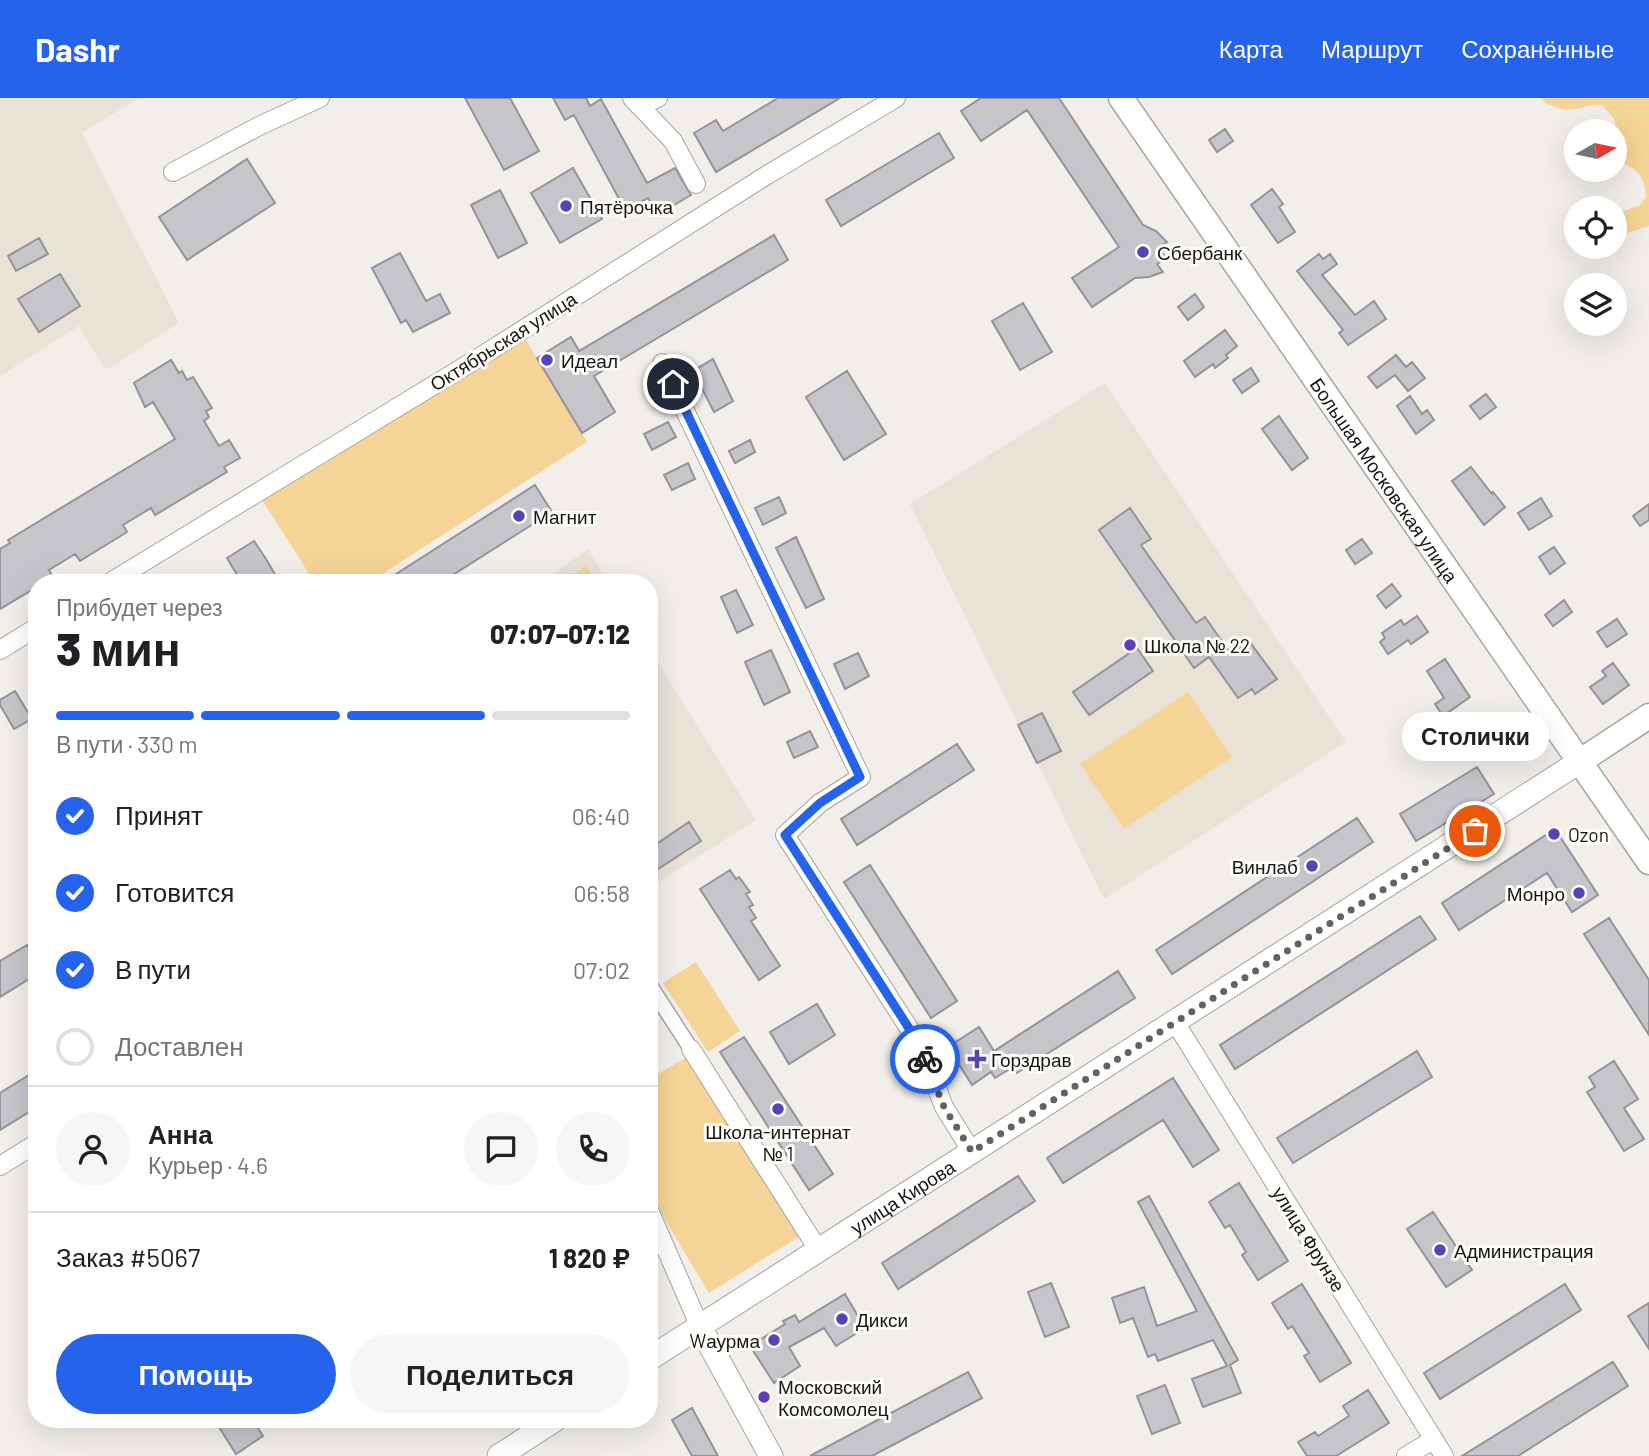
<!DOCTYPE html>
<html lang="ru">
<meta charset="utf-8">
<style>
:root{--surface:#fff;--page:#f6f6f6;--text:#202124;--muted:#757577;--line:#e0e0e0;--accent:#2563eb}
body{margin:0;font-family:Barlow,sans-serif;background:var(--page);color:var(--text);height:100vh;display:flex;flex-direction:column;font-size:26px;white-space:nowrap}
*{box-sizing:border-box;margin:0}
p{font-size:23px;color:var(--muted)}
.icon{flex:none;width:38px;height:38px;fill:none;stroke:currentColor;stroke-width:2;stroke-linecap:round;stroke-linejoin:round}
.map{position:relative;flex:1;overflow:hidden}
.panel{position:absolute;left:28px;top:476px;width:630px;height:854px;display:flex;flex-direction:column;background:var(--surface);border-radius:28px;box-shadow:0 7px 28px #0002}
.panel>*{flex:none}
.needle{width:46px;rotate:81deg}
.fabs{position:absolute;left:1564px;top:21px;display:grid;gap:14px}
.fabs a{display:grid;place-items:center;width:63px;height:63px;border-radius:50%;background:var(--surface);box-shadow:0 7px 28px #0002;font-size:35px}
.pin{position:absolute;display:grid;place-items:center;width:60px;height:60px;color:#fff;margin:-30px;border:4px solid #fff;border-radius:50%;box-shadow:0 2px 7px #0007}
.courier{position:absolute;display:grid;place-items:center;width:70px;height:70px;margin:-35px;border:5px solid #2563eb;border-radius:50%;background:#fff;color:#222;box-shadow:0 2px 9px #0007}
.bubble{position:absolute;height:49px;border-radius:24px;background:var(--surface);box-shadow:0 7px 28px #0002;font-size:23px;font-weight:800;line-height:49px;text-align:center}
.summary em{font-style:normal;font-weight:800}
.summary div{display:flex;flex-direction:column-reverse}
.summary{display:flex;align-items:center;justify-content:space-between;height:119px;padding:0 28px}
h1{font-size:46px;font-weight:800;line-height:52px}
.bar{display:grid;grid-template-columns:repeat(4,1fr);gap:10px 7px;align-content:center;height:84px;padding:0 28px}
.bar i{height:9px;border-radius:5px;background:var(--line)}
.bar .on{background:var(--accent)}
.bar p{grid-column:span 4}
.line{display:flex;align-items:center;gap:18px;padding:0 28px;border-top:2px solid var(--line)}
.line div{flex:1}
.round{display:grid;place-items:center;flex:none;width:74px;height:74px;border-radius:37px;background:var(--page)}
ol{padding:0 28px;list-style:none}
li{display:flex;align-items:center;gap:21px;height:77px}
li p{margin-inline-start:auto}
li .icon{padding:7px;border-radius:50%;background:var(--accent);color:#fff;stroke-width:4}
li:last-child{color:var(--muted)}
li i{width:38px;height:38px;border:4px solid var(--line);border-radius:50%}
.cta{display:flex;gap:14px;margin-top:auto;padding:14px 28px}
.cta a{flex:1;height:80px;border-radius:42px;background:var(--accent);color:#fff;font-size:28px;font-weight:800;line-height:80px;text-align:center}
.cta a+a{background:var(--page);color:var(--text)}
header{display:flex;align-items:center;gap:42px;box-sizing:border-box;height:98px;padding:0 35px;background:var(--accent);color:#fff}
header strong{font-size:33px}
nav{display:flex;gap:38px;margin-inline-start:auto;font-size:24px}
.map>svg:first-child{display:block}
.built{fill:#e9e2d7}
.green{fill:#f6d396}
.building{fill:#c5c5ca;stroke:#939398;stroke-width:2}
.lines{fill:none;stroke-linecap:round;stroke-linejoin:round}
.pedestrian-casing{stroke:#a7a5a0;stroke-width:17}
.minor-casing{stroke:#a7a5a0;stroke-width:20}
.tertiary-casing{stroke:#a7a5a0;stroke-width:25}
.secondary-casing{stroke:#a7a5a0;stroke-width:27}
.pedestrian{stroke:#fff;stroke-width:14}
.minor{stroke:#fff;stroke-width:18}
.tertiary{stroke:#fff;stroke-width:23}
.secondary{stroke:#fff;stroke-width:24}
.done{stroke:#64625f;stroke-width:7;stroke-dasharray:0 12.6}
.route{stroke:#2563eb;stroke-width:9}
.poi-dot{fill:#5841b9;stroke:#fffdf9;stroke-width:2.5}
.labels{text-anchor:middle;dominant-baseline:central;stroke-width:6;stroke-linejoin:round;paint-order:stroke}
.poi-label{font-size:19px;fill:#171614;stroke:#fffdf9;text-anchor:start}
.street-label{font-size:19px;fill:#171614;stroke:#fffdf9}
</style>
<header>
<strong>Dashr</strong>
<nav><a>Карта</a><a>Маршрут</a><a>Сохранённые</a></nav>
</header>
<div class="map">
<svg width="1649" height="1358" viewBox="0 0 1649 1358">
<rect width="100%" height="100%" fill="#f2efea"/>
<path class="built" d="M0 0H139L82 35 179 225 108 271 103 268 79 228 0 278Z
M1105 285 1346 644 1104 801 910 406Z
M588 451 609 485H540Z
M649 550 756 722 649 790Z"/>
<path class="green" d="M1541 0H1649V128L1621 137 1615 136V116L1640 107 1646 99C1645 77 1636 69 1615 63V22L1602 7C1584 5 1576 17 1556 9 1549 7 1545 6 1541 0Z
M526 242 587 344 368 485H315L262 402Z
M586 468 597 485H562Z
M1188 594 1232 659 1124 731 1080 666Z
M696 864 740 933 708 954 663 885Z
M687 959 800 1138 709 1195 649 1095V981Z"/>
<path class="building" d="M465 0H510L539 53 504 72Z
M553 0H586L590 8 601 1 647 85 675 70 691 97 657 117 648 100 625 112 574 17 565 22Z
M778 0H840L716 74 694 35 716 22 723 33Z
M981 0H1059L1143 127 1156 133 1167 144 1159 149 1166 160 1157 166 1163 174 1149 179 1135 180 1092 209 1072 180 1119 149 1027 12 981 43 961 13Z
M1225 31 1233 43 1217 54 1209 42Z
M939 35 954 60 841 128 826 102Z
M247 61 275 105 187 162 159 119Z
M573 70 602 121 560 145 531 95Z
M1272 91 1283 106 1279 109 1295 134 1278 145 1251 107Z
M500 92 527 145 498 160 471 107Z
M774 137 788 162 594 278 615 314 582 335 537 260 571 239 579 253Z
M39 140 48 156 16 173 8 158Z
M400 155 426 203 440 196 450 215 413 234 406 222 401 225 372 170Z
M1319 156 1323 161 1330 156 1337 166 1322 177 1355 217 1374 203 1386 221 1348 247 1339 235 1343 232 1297 173Z
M60 176 80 208 39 234 18 201Z
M1195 196 1204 209 1188 222 1178 209Z
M1023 205 1052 254 1020 272 992 223Z
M1225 232 1237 248 1226 257 1228 260 1215 270 1213 266 1195 279 1184 263Z
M1396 257 1406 269 1412 264 1425 280 1408 293 1395 277 1377 290 1368 279Z
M713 261 733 303 714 314 693 273Z
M171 262 179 275 182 273 187 282 193 279 212 310 206 313 209 319 204 323 219 348 229 342 240 360 224 369 227 374 155 417 151 410 123 427 127 434 80 463 75 456 49 472 53 479 43 485H37V489L0 511V451L10 445 8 442 175 341 153 304 145 309 134 285Z
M1251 270 1259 283 1242 295 1233 282Z
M847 273 886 336 844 362 806 299Z
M1486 296 1496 309 1480 321 1470 308Z
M1410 298 1422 316 1427 312 1434 322 1416 336 1397 308Z
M1279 318 1308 360 1292 372 1262 331Z
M668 324 676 339 652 352 644 336Z
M750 342 755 354 735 365 729 353Z
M688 365 695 381 672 392 664 377Z
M1471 369 1492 396 1493 394 1505 409 1484 427 1452 383Z
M535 387 552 414 440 485H382Z
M779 399 786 415 763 427 755 410Z
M1541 400 1552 418 1529 432 1518 415Z
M1649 406V422L1640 428 1633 418Z
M1130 410 1151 441 1141 447 1196 525 1205 519 1231 556 1249 543 1277 581 1255 596 1252 591 1238 600 1209 559 1194 570 1099 432Z
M796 439 824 501 806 510 776 450Z
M1362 441 1372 455 1355 466 1346 452Z
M254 443 266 461 280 485H242L227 460Z
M1554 449 1565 465 1550 476 1539 459Z
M1392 486 1401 498 1386 510 1377 498Z
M736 492 753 527 737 535 721 499Z
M1564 502 1572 514 1553 528 1545 517Z
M1417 518 1428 534 1411 546 1408 542 1388 556 1380 544 1385 540 1382 535 1401 522 1404 527Z
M1617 521 1627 536 1607 549 1597 534Z
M1137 550 1153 573 1089 617 1073 594Z
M771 552 790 594 764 607 745 564Z
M858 555 869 578 845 591 834 566Z
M1445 561 1470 599 1443 618 1435 606 1444 600 1427 573Z
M1613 565 1629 587 1603 606 1590 589 1606 578 1602 573Z
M15 593 32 621 14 631 0 607V602Z
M1042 615 1061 653 1037 665 1018 627Z
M1489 630 1498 643 1472 660 1460 642 1471 634 1474 639Z
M810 633 818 649 794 660 787 644Z
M957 646 974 672 857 747 841 721Z
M1477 669 1494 696 1416 743 1400 716Z
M1357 720 1373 744 1172 876 1156 852Z
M689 724 701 743 649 777V751Z
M1555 731 1598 797 1572 814 1547 775 1459 832 1442 805Z
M870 767 957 903 931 920 844 784Z
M730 772 736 781 739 779 750 794 746 796 753 807 749 809 756 820 751 823 780 868 759 882 700 791Z
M1420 818 1436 841 1235 971 1220 947Z
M1609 820 1649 882V937L1584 836Z
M27 847 37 863V876L0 899V863Z
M1118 873 1135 900 1017 975 1013 969 995 980 991 974 972 987 948 949 979 929 994 953Z
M817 906 835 937 789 966 770 934Z
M744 939 833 1076 809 1092 720 954Z
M1417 953 1432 979 1293 1065 1277 1040Z
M1614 963 1638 1001 1624 1010 1644 1041 1624 1053 1587 994 1595 989 1589 979Z
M37 972V1009L0 1032V995Z
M1173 980 1219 1052 1193 1069 1163 1022 1063 1085 1047 1060Z
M1018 1078 1035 1103 898 1191 882 1165Z
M1239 1085 1288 1163 1258 1182 1242 1157 1246 1154 1230 1127 1225 1130 1209 1104Z
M1149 1098 1238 1262 1230 1267 1241 1295 1203 1309 1192 1281 1227 1268 1213 1242 1158 1263 1155 1256 1148 1259 1133 1220 1120 1225 1112 1200 1144 1189 1157 1228 1197 1213 1138 1104Z
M1433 1114 1472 1172 1446 1189 1407 1131Z
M1051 1185 1069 1229 1045 1239 1028 1194Z
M1302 1186 1351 1265 1320 1284 1304 1258 1309 1255 1292 1228 1288 1231 1272 1205Z
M1565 1186 1581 1212 1440 1301 1424 1275Z
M845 1196 865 1230 836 1248 824 1230 789 1249 800 1268 774 1285 750 1248 785 1226 783 1223 795 1217 799 1224Z
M1649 1205V1251L1628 1218Z
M1613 1264 1628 1288 1518 1358H1462Z
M968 1274 982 1300 872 1358H810Z
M1165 1287 1180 1325 1152 1336 1137 1298Z
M1368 1292 1389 1325 1336 1358H1307L1298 1344 1315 1334 1318 1338 1349 1318 1343 1308Z
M692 1310 718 1358H692L672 1322Z
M214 1321H252L263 1338 236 1356Z"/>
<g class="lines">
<defs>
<path id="pedestrian" d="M649 886 691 951"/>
<path id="minor" d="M632 0 673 43 696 86
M639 8 658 0
M173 74 259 28 320 0
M662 265 861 679 820 705 785 737 921 949 944 1009 972 1054
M109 485 475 262 767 77 896 0
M0 552 37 529
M1175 924 1444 1358
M691 951 819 1153
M0 1068 37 1045
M649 1112 700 1229
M1406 1358 1433 1342"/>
<g id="tertiary">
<path d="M700 1229 771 1358"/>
<path id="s1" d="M649 1261 1579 664"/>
<path d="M499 1358 556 1321"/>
</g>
<g id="secondary">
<path id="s2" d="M1121 0 1649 764"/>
<path d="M1579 664 1649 618"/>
</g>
</defs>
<use href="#pedestrian" class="pedestrian-casing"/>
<use href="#minor" class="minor-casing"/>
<use href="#tertiary" class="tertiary-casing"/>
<use href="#secondary" class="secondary-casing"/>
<use href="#pedestrian" class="pedestrian"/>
<use href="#minor" class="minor"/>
<use href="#tertiary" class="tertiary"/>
<use href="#secondary" class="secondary"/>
</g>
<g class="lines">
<path class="done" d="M925 961 944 1009 972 1054 1475 733"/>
<path class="route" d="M673 286 860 679 820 705 785 737 921 949 925 961"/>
</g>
<g class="poi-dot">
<circle cx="566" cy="108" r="7"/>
<circle cx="1143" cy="154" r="7"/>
<circle cx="547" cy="262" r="7"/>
<circle cx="519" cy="418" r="7"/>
<circle cx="1130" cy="547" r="7"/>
<circle cx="1554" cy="736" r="7"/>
<circle cx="1312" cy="768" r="7"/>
<circle cx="1579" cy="795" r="7"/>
<path d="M973.5 950.5h7v7h7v7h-7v7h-7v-7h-7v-7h7z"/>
<circle cx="778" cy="1011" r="7"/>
<circle cx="1440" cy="1152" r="7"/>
<circle cx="842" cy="1221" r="7"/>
<circle cx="774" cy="1242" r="7"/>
<circle cx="764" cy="1299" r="7"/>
</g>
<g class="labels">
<g class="poi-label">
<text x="580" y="108">Пятёрочка</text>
<text x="1157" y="154">Сбербанк</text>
<text x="561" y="262">Идеал</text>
<text x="533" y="418">Магнит</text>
<text x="1144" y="547">Школа № 22</text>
<text x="1568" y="736">Ozon</text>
<text x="1298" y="768" text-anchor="end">Винлаб</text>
<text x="1565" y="795" text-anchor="end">Монро</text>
<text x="991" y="961">Горздрав</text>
<text x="778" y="1033" text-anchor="middle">Школа-интернат<tspan x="778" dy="22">№ 1</tspan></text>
<text x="1454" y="1152">Администрация</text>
<text x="856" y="1221">Дикси</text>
<text x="760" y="1242" text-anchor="end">Wаурма</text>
<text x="778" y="1288">Московский<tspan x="778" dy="22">Комсомолец</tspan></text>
</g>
<g class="street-label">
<text transform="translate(503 243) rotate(-32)">Октябрьская улица</text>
<text stroke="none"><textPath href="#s2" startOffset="464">Большая Московская улица</textPath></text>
<text stroke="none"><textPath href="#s1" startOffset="301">улица Кирова</textPath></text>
<text transform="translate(1309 1141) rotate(58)">улица Фрунзе</text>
</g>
</g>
</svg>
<div class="fabs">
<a><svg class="needle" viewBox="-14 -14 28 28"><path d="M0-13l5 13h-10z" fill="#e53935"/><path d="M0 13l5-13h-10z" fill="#757577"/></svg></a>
<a><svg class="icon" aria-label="locate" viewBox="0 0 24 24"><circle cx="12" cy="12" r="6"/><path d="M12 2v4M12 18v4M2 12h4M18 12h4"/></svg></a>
<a><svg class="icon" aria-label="layers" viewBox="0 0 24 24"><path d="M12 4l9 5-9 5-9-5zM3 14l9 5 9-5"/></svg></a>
</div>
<div class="pin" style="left:1475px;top:733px;background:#ea580c"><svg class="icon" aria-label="bag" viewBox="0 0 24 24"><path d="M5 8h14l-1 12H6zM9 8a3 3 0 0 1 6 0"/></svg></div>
<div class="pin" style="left:673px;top:286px;background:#1f2937"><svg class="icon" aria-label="home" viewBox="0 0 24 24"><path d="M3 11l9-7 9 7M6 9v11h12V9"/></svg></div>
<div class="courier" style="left:925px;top:961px"><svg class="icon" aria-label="bike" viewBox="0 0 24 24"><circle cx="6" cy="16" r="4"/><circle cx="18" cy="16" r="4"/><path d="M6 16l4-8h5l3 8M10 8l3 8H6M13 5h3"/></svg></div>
<div class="bubble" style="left:1402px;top:614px;width:147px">Столички</div>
<section class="panel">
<div class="summary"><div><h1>3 мин</h1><p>Прибудет через</p></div><em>07:07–07:12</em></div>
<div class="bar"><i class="on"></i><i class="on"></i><i class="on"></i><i></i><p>В пути · 330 m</p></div>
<ol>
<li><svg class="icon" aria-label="check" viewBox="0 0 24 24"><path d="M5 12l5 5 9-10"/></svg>Принят<p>06:40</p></li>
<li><svg class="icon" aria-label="check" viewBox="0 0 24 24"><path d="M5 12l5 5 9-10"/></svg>Готовится<p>06:58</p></li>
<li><svg class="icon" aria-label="check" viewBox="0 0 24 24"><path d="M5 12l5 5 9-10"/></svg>В пути<p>07:02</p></li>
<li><i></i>Доставлен</li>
</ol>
<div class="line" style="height:126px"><a class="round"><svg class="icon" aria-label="person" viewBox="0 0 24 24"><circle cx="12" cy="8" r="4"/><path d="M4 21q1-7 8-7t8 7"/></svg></a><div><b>Анна</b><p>Курьер · 4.6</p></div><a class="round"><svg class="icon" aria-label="chat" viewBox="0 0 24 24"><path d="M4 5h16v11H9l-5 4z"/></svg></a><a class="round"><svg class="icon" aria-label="phone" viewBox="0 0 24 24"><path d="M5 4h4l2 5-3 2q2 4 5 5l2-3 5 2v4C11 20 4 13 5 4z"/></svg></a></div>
<div class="line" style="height:91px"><div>Заказ #5067</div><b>1 820 ₽</b></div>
<div class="cta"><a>Помощь</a><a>Поделиться</a></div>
</section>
</div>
